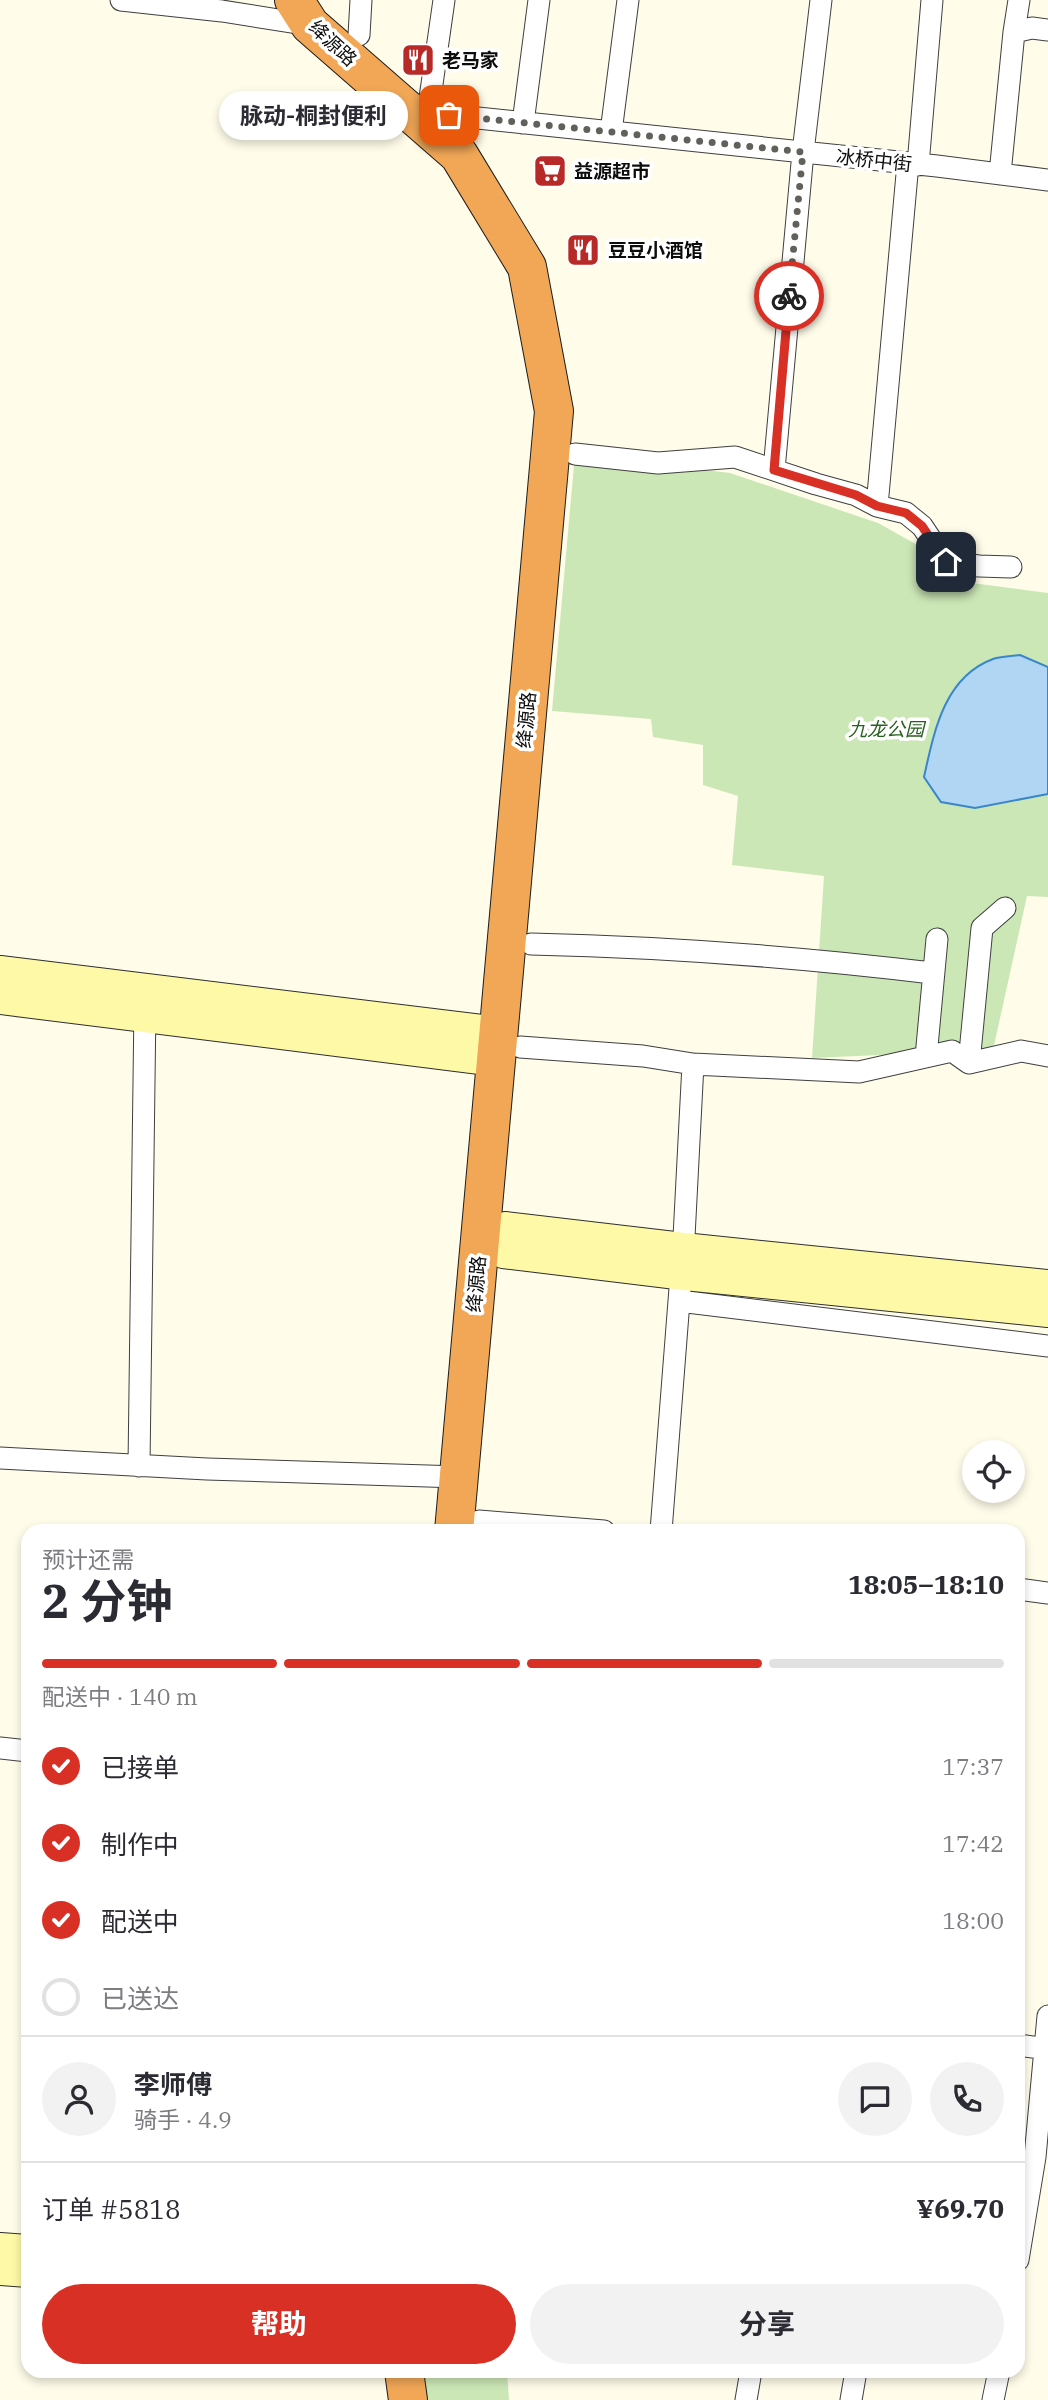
<!DOCTYPE html>
<html lang="zh">
<meta charset="utf-8">
<style>
:root{--surface:#fff;--page:#f2f2f3;--text:#2b2b33;--muted:#7c7c81;--line:#e1e1e2;--accent:#d93025}
body{margin:0;font-family:"IBM Plex Serif","Noto Sans SC",serif;background:var(--page);color:var(--text);height:100vh;display:flex;flex-direction:column;font-size:26px;white-space:nowrap}
*{box-sizing:border-box;margin:0}
p{font-size:23px;color:var(--muted)}
.icon{flex:none;width:38px;height:38px;fill:none;stroke:currentColor;stroke-width:2;stroke-linecap:round;stroke-linejoin:round}
.map{position:relative;flex:1;overflow:hidden}
.details{position:absolute;left:21px;top:1524px;width:1004px;height:854px;display:flex;flex-direction:column;background:var(--surface);border-radius:21px;box-shadow:0 4px 10px #0003}
.details>*{flex:none}
.controls{position:absolute;left:962px;top:1440px;display:grid;gap:14px}
.controls a{display:grid;place-items:center;width:63px;height:63px;border-radius:50%;background:var(--surface);box-shadow:0 4px 10px #0003;font-size:35px}
.pin{position:absolute;display:grid;place-items:center;width:60px;height:60px;color:#fff;margin:-30px;border-radius:14px;box-shadow:0 4px 10px #0006}
.courier{position:absolute;display:grid;place-items:center;width:70px;height:70px;margin:-35px;border:5px solid #d93025;border-radius:50%;background:#fff;color:#222;box-shadow:0 2px 9px #0007}
.bubble{position:absolute;height:49px;border-radius:24px;background:var(--surface);box-shadow:0 4px 10px #0003;font-size:23px;font-weight:700;line-height:49px;text-align:center}
.headline em{font-style:normal;font-weight:700}
.headline div{display:flex;flex-direction:column-reverse}
.headline{display:flex;align-items:center;justify-content:space-between;height:119px;padding:0 21px}
h1{font-size:46px;font-weight:700;line-height:52px}
.bar{display:grid;grid-template-columns:repeat(4,1fr);gap:10px 7px;align-content:center;height:84px;padding:0 21px}
.bar i{height:9px;border-radius:5px;background:var(--line)}
.bar .current{background:var(--accent)}
.bar p{grid-column:span 4}
.line{display:flex;align-items:center;gap:18px;padding:0 21px;border-top:2px solid var(--line)}
.line div{flex:1}
.round{display:grid;place-items:center;flex:none;width:74px;height:74px;border-radius:37px;background:var(--page)}
ol{padding:0 21px;list-style:none}
li{display:flex;align-items:center;gap:21px;height:77px}
li p{margin-inline-start:auto}
li .icon{padding:7px;border-radius:50%;background:var(--accent);color:#fff;stroke-width:4}
li:last-child{color:var(--muted)}
li i{width:38px;height:38px;border:4px solid var(--line);border-radius:50%}
.button{display:flex;gap:14px;margin-top:auto;padding:14px 21px}
.button a{flex:1;height:80px;border-radius:42px;background:var(--accent);color:#fff;font-size:28px;font-weight:700;line-height:80px;text-align:center}
.button a+a{background:var(--page);color:var(--text)}
.map>svg:first-child{display:block}
.green{fill:#cce7b6}
.water{fill:#b1d6f4;stroke:#3986ca;stroke-width:2}
.lines{fill:none;stroke-linecap:round;stroke-linejoin:round}
.street-casing{stroke:#3f3f3f;stroke-width:23}
.secondary-casing{stroke:#2e2e2e;stroke-width:32}
.highway-casing{stroke:#1d1d1d;stroke-width:40}
.street{stroke:#fff;stroke-width:21}
.secondary{stroke:#fdf9a7;stroke-width:30}
.highway{stroke:#f1a756;stroke-width:38}
.done{stroke:#61605a;stroke-width:7;stroke-dasharray:0 12.6}
.route{stroke:#d93025;stroke-width:9}
.labels{text-anchor:middle;dominant-baseline:central;stroke-width:7;stroke-linejoin:round;paint-order:stroke}
.street-label{font-size:19px;fill:#0c0c0c;stroke:#fff}
.poi-label{font-size:19px;font-weight:bold;fill:#0c0c0c;stroke:#fff;text-anchor:start}
.park-label{font-size:19px;font-style:italic;fill:#27611e;stroke:#fff}
</style>
<div class="map">
<svg width="1048" height="2400" viewBox="0 0 1048 2400">
<rect width="100%" height="100%" fill="#fffcea"/>
<path class="green" d="M575 454 730 473 878 523 921 547 941 579 1048 593V897L1027 896 993 1050 812 1058 824 876 732 865 738 796 703 785V745L653 737 651 719 552 711Z
M404 2371H507L509 2400H408Z"/>
<path class="water" d="M1020 655 1048 667V794L975 808 941 802 924 777C934 732 944 677 993 659 1001 656 1011 656 1020 655Z"/>
<g class="lines">
<defs>
<path id="street" d="M121 0 222 11 310 25
M1014 32 1019 0
M359 35 361 0
M430 98 444 0
M449 115 937 166 1048 180
M523 123 539 0
M611 132 628 0
M918 165 932 0
M1000 174 1014 32 1032 28 1048 30
M575 454 658 463 735 457 816 484 856 495 877 506 906 513 922 526 946 562 979 566 1011 567
M774 470 803 152 821 0
M877 506 908 163
M531 944C665 947 799 957 932 973
M520 1047 643 1056 693 1064 859 1072 952 1051 969 1063 1021 1051 1048 1056
M926 1057 937 939
M969 1063 982 928 1005 908
M679 1301 1048 1346
M0 1458 207 1469 459 1477
M139 1466 145 1005
M479 1521 604 1531
M661 1531 684 1237 693 1064
M1018 1589 1048 1593
M0 1748 28 1751
M1018 2045 1048 2049
M1018 2260 1035 2157 1048 2016
M746 2400 751 2371
M851 2400 856 2371
M993 2400 999 2371"/>
<path id="secondary" d="M0 971 498 1032
M0 999 496 1061
M505 1227 683 1248 1048 1285
M503 1253 685 1275 1048 1312
M0 2248 28 2250
M0 2270 28 2272"/>
<path id="highway" d="M294 0 310 25 459 155 527 267 554 411 454 1531
M404 2371 408 2400"/>
</defs>
<use href="#street" class="street-casing"/>
<use href="#secondary" class="secondary-casing"/>
<use href="#highway" class="highway-casing"/>
<use href="#street" class="street"/>
<use href="#secondary" class="secondary"/>
<use href="#highway" class="highway"/>
</g>
<g class="lines">
<path class="done" d="M449 115 803 152 789 296"/>
<path class="route" d="M789 296 774 470 856 495 877 506 906 513 922 526 946 562"/>
</g>
<defs>
<symbol id="restaurant-square" viewBox="-11 -11 22 22"><rect x="-9" y="-9" width="18" height="18" rx="4" fill="#b82a27" stroke="#fff"/><path d="M-5-6h1v4h1v-4h1v4h1v-4h1v5L-1.5 .5V6h-2V.5L-5-1ZM5-6V6H3V1.5H1.5Q1.5-4 5-6Z" fill="#fff"/></symbol>
<symbol id="supermarket-square" viewBox="-11 -11 22 22"><rect x="-9" y="-9" width="18" height="18" rx="4" fill="#b82a27" stroke="#fff"/><path d="M-6-5.5h2.5l.6 2H6L4.5 2H-2.5L-4.4-4H-6ZM-1.5 3.2a1.3 1.3 0 1 0 .1 0ZM3 3.2a1.3 1.3 0 1 0 .1 0Z" fill="#fff"/></symbol>
</defs>
<g fill-rule="evenodd">
<use href="#restaurant-square" x="399" y="41" width="38" height="38"/>
<use href="#supermarket-square" x="531" y="152" width="38" height="38"/>
<use href="#restaurant-square" x="564" y="231" width="38" height="38"/>
</g>
<g class="labels">
<g class="street-label">
<text transform="translate(333 43) rotate(43)">绛源路</text>
<text transform="translate(874 160) rotate(6)">冰桥中街</text>
<text transform="translate(526 720) rotate(-85)">绛源路</text>
<text transform="translate(476 1284) rotate(-85)">绛源路</text>
</g>
<g class="poi-label">
<text x="442" y="60">老马家</text>
<text x="574" y="171">益源超市</text>
<text x="608" y="250">豆豆小酒馆</text>
</g>
<g class="park-label">
<text x="886" y="729">九龙公园</text>
</g>
</g>
</svg>
<div class="controls">
<a><svg class="icon" aria-label="locate" viewBox="0 0 24 24"><circle cx="12" cy="12" r="6"/><path d="M12 2v4M12 18v4M2 12h4M18 12h4"/></svg></a>
</div>
<div class="pin" style="left:449px;top:115px;background:#ea580c"><svg class="icon" aria-label="bag" viewBox="0 0 24 24"><path d="M5 8h14l-1 12H6zM9 8a3 3 0 0 1 6 0"/></svg></div>
<div class="pin" style="left:946px;top:562px;background:#1f2937"><svg class="icon" aria-label="home" viewBox="0 0 24 24"><path d="M3 11l9-7 9 7M6 9v11h12V9"/></svg></div>
<div class="courier" style="left:789px;top:296px"><svg class="icon" aria-label="bike" viewBox="0 0 24 24"><circle cx="6" cy="16" r="4"/><circle cx="18" cy="16" r="4"/><path d="M6 16l4-8h5l3 8M10 8l3 8H6M13 5h3"/></svg></div>
<div class="bubble" style="left:219px;top:91px;width:189px">脉动-桐封便利</div>
<section class="details">
<div class="headline"><div><h1>2 分钟</h1><p>预计还需</p></div><em>18:05–18:10</em></div>
<div class="bar"><i class="current"></i><i class="current"></i><i class="current"></i><i></i><p>配送中 · 140 m</p></div>
<ol>
<li><svg class="icon" aria-label="check" viewBox="0 0 24 24"><path d="M5 12l5 5 9-10"/></svg>已接单<p>17:37</p></li>
<li><svg class="icon" aria-label="check" viewBox="0 0 24 24"><path d="M5 12l5 5 9-10"/></svg>制作中<p>17:42</p></li>
<li><svg class="icon" aria-label="check" viewBox="0 0 24 24"><path d="M5 12l5 5 9-10"/></svg>配送中<p>18:00</p></li>
<li><i></i>已送达</li>
</ol>
<div class="line" style="height:126px"><a class="round"><svg class="icon" aria-label="person" viewBox="0 0 24 24"><circle cx="12" cy="8" r="4"/><path d="M4 21q1-7 8-7t8 7"/></svg></a><div><b>李师傅</b><p>骑手 · 4.9</p></div><a class="round"><svg class="icon" aria-label="chat" viewBox="0 0 24 24"><path d="M4 5h16v11H9l-5 4z"/></svg></a><a class="round"><svg class="icon" aria-label="phone" viewBox="0 0 24 24"><path d="M5 4h4l2 5-3 2q2 4 5 5l2-3 5 2v4C11 20 4 13 5 4z"/></svg></a></div>
<div class="line" style="height:91px"><div>订单 #5818</div><b>¥69.70</b></div>
<div class="button"><a>帮助</a><a>分享</a></div>
</section>
</div>
